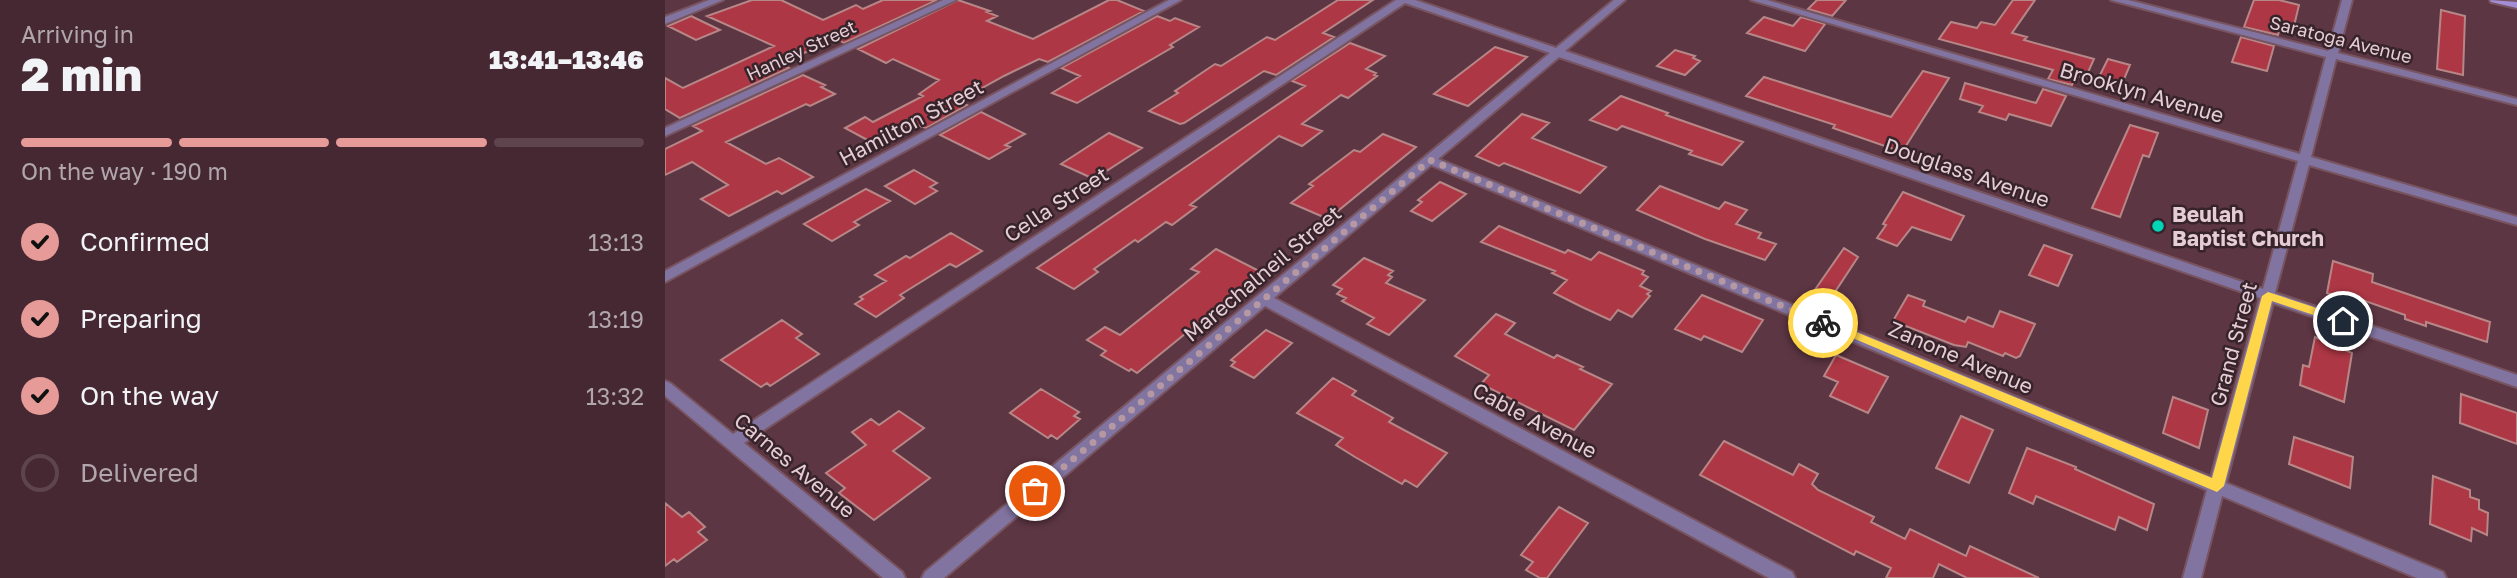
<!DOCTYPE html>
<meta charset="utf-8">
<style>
:root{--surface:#462832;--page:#4d303a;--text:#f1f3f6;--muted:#b0a6ac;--line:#5e444d;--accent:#e69b98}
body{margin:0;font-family:"Golos Text",sans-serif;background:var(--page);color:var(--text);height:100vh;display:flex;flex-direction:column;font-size:26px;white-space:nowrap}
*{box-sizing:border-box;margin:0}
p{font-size:23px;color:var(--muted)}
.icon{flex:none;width:38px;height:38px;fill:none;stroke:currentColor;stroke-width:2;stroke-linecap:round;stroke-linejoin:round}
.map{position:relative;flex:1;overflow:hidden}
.sheet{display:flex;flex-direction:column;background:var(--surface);width:665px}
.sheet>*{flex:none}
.pin{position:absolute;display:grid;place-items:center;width:60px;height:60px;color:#fff;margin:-30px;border:4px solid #fff;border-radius:50%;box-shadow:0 2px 7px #0007}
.courier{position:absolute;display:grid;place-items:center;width:70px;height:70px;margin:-35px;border:5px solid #ffd54a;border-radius:50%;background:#fff;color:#222;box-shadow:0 2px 9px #0007}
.summary em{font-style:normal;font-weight:800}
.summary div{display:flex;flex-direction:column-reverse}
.summary{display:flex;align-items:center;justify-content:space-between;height:119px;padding:0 21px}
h1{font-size:46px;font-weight:800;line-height:52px}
.bar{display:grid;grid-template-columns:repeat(4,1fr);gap:10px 7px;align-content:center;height:84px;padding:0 21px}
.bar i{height:9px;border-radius:5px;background:var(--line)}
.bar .on{background:var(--accent)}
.bar p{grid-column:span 4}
ol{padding:0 21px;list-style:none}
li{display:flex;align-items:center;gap:21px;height:77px}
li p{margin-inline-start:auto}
li .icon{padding:7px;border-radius:50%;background:var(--accent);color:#111;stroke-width:4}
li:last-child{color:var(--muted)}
li i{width:38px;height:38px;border:4px solid var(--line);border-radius:50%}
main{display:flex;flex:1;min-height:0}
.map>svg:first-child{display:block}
.building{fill:#ae3745;stroke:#b78788;stroke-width:2}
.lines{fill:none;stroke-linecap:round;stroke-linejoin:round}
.street-casing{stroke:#785460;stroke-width:4}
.secondary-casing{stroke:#785460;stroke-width:4}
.street{fill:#8174a1;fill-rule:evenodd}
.secondary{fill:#a38dd5;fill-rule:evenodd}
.route{fill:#ffd54a}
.done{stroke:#b698a2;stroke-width:7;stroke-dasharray:0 12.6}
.poi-dot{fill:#00d5b7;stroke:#36242a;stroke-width:2.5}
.labels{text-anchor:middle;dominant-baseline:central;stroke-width:5;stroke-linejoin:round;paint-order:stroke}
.far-street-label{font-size:18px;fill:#e6cdd5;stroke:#36242a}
.street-label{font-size:21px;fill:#e6cdd5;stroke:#36242a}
.poi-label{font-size:21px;font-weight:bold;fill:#e6cdd5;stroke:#36242a;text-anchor:start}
</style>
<main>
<section class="sheet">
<div class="summary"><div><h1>2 min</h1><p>Arriving in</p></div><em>13:41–13:46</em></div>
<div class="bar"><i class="on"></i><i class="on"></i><i class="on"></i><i></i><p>On the way · 190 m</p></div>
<ol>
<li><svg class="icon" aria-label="check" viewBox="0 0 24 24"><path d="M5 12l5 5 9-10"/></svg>Confirmed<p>13:13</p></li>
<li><svg class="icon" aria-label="check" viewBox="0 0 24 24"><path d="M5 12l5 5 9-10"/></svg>Preparing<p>13:19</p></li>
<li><svg class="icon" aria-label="check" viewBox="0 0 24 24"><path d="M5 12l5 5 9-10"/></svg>On the way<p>13:32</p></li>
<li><i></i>Delivered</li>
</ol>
</section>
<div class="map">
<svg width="1852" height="578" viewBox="0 0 1852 578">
<rect width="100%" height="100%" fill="#5d3643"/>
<path class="building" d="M87 0H116L158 20 191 5 198 9 218 0H272L179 43 170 38 116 64 124 68 15 118 0 109V78L18 88 109 46 42 16Z
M293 0 325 11 322 12 332 16 322 21 368 39 444 0H452L479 11 383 62 374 59 339 76 294 101 302 105 261 128 246 123 208 143 180 128 200 117 208 122 258 96 254 94 274 80 228 59 221 63 193 49Z
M673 0H708L658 33 669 37 611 75 599 71 519 123 515 124 484 111 513 93 510 91 550 64 556 66 602 37 610 40Z
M1152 0H1181L1167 16 1143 9Z
M1348 0H1370L1347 33 1362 37 1359 40 1429 59 1420 79 1411 76 1407 85 1383 79 1388 70 1274 39 1286 22 1312 28 1316 22 1330 25Z
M1589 0H1614L1634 5 1629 26 1616 23 1613 35 1579 27Z
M1776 10 1800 16 1798 75 1772 69Z
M26 16 55 30 31 40 3 26Z
M492 16 505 21 510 18 534 27 505 45 508 47 412 103 387 93 415 76 396 68Z
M1099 17 1128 26 1136 17 1160 24 1140 51 1082 33Z
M1576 37 1609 46 1602 71 1567 62Z
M685 43 720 56 701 69 711 73 709 75 712 76 683 98 676 95 637 124 657 131 637 146 614 136 525 205 531 207 507 225 501 222 473 242 470 240 429 269 433 272 409 289 372 268 640 86 627 81Z
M830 47 862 57 803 106 769 94Z
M1010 50 1030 56 1028 58 1035 61 1020 75 992 66Z
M1443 59 1465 65 1457 84 1434 77Z
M1258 71 1284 78 1237 152 1168 128 1170 125 1081 96 1099 77 1226 117Z
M138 75 160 85 156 87 170 94 145 106 141 104 61 142 101 164 114 158 148 177 117 194 112 191 64 216 36 199 63 185 27 162 0 175V149L37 131 28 126Z
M1300 83 1371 103 1378 89 1401 96 1386 126 1344 114 1341 120 1314 112 1318 106 1295 99Z
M956 96 1003 113 1001 115 1078 142 1057 165 1024 154 1027 151 957 126 952 130 925 120Z
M316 112 360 134 340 145 345 147 324 159 275 135Z
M857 114 884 123 867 138 941 167 915 193 839 163 834 166 811 156Z
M1465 125 1493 133 1484 157 1478 155 1455 217 1427 208Z
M444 133 477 148 429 179 396 164Z
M718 134 751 147 663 219 626 203 648 186 644 184 689 150 695 152Z
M249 170 272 183 265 187 272 191 250 204 220 186Z
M775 182 801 194 767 221 746 211 757 202 753 200Z
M995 186 1054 209 1060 202 1082 210 1071 224 1096 233 1093 238 1111 244 1100 260 1040 239 972 210Z
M201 189 225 201 189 222 194 225 167 241 139 224Z
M1238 192 1299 216 1286 240 1247 227 1232 246 1212 238 1221 225 1218 224Z
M834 226 900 253 903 250 926 260 934 252 979 271 977 274 983 277 975 286 986 291 982 294 985 296 967 317 953 310 945 320 917 307 889 293 902 280 887 273 890 271 816 242Z
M286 233 317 251 291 267 285 264 235 295 239 298 211 317 190 304 198 299 195 297 221 281 210 275 241 256 245 258Z
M1379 245 1407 255 1393 286 1364 275Z
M1179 248 1193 257 1164 301 1147 294Z
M551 249 596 272 472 373 466 369 464 371 436 355 441 351 422 340 440 327 455 335 534 272 526 269Z
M699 258 728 271 723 275 727 277 721 283 760 300 724 335 702 324 709 318 677 301 681 298 672 294 677 289 668 285Z
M1668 261 1708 274 1707 282 1825 322 1822 342 1761 322V326L1740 319V315L1689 297 1688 302 1662 293Z
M1037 295 1098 320 1077 352 1039 336 1036 340 1010 329Z
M1243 295 1260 301 1258 306 1300 322 1303 317 1328 327 1335 311 1370 324 1355 356 1351 358 1340 353 1338 356 1303 342 1301 347 1289 345 1228 321Z
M831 314 850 323 840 334 889 358 892 355 918 367 915 369 947 384 909 430 816 384 824 375 790 356Z
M117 320 137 334 131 338 154 354 105 386 102 383 96 387 56 360Z
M601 330 627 343 589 378 566 366 570 362 566 360Z
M1650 337 1687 353 1679 402 1635 385 1638 365 1644 367Z
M1171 355 1223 377 1203 413 1165 396 1173 382 1159 376Z
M668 378 691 391 687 395 728 418 724 422 782 453 752 487 740 480 737 484 690 457 671 445 678 438 632 413Z
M376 389 414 412 409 416 415 419 392 439 386 435 383 438 345 413Z
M1796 394 1852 413V444L1795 423Z
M1508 397 1543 410 1534 448 1498 433Z
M234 411 259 428 228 451 265 478 209 520 174 493 180 488 161 473 201 445 187 432 206 419 214 425Z
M1296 416 1328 430 1304 483 1271 468Z
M1629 437 1688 457 1685 488 1624 464Z
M1059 441 1128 475 1134 464 1153 474 1147 484 1153 490 1209 517 1206 522 1240 539 1245 529 1301 556 1305 546 1374 578H1302L1274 564 1268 578H1221L1226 568 1191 551 1189 555 1035 475Z
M1362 448 1411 467 1410 469 1489 504 1482 530 1454 517 1450 530 1371 496 1368 504 1344 493Z
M1768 476 1805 490V497L1814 500V509L1823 513 1822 535 1807 528 1806 541 1765 524Z
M0 503 17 517 24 512 40 527 33 532 42 540 12 562 9 559 0 566Z
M894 507 923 523 882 578H875L861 570 868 562 856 555Z"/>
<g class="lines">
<defs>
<path id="street" d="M44 0H58L0 24V17Z
M278 0H291L0 136V128Z
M504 0H516L0 282V271Z
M731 0H750L891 48 949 0H960L900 51 1598 289 1633 161 1086 0H1102L1635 154 1661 57 1446 0H1463L1663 51 1677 0H1687L1673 53 1852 99V105L1671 59 1646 157 1852 217V225L1644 165 1610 293 1852 375V387L1608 303 1561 483 1778 572 1781 578H1752L1557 496 1536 578H1518L1542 490 766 165 609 298 1127 572 1130 578H1104L600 306 279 578H257L260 572 885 53 740 3 79 443 237 572 240 578H218L0 396V381L5 383 68 434ZM894 57 1595 298 1546 477 773 159Z"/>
<path id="secondary" d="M1825 0 1852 2V8L1826 2Z"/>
</defs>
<use href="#street" class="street-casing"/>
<use href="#secondary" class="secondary-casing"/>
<use href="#street" class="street"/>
<use href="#secondary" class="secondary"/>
</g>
<path class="route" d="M1603 292 1682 318 1683 321 1678 325 1607 301 1559 486 1552 492 1152 323 1158 319 1162 320 1547 478 1597 296Z"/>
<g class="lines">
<path class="done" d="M370 491 765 160 1158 323"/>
</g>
<circle class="poi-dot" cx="1493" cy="226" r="7"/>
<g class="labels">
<g class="far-street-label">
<text transform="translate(1676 39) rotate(14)">Saratoga Avenue</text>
<text transform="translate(136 50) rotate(-25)">Hanley Street</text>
</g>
<g class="street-label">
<text transform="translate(1477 92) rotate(16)">Brooklyn Avenue</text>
<text transform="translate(246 122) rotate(-28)">Hamilton Street</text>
<text transform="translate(1302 172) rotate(19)">Douglass Avenue</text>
<text transform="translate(391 204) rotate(-33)">Cella Street</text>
<text transform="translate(597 273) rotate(-40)">Marechalneil Street</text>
<text transform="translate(1568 344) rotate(-75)">Grand Street</text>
<text transform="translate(1296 357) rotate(23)">Zanone Avenue</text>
<text transform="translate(870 420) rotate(28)">Cable Avenue</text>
<text transform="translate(130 465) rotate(40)">Carnes Avenue</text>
</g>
<g class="poi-label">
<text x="1507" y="214">Beulah<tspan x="1507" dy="24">Baptist Church</tspan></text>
</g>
</g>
</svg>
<div class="pin" style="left:370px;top:491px;background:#ea580c"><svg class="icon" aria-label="bag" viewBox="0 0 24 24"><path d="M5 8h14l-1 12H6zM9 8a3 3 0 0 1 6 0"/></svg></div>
<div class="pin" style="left:1678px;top:321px;background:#1f2937"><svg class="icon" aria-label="home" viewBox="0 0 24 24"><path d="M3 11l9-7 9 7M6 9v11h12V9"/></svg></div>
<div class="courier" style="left:1158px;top:323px"><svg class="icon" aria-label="bike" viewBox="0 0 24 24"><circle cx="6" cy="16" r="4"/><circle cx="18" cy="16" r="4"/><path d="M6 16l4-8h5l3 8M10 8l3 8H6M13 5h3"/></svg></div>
</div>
</main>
